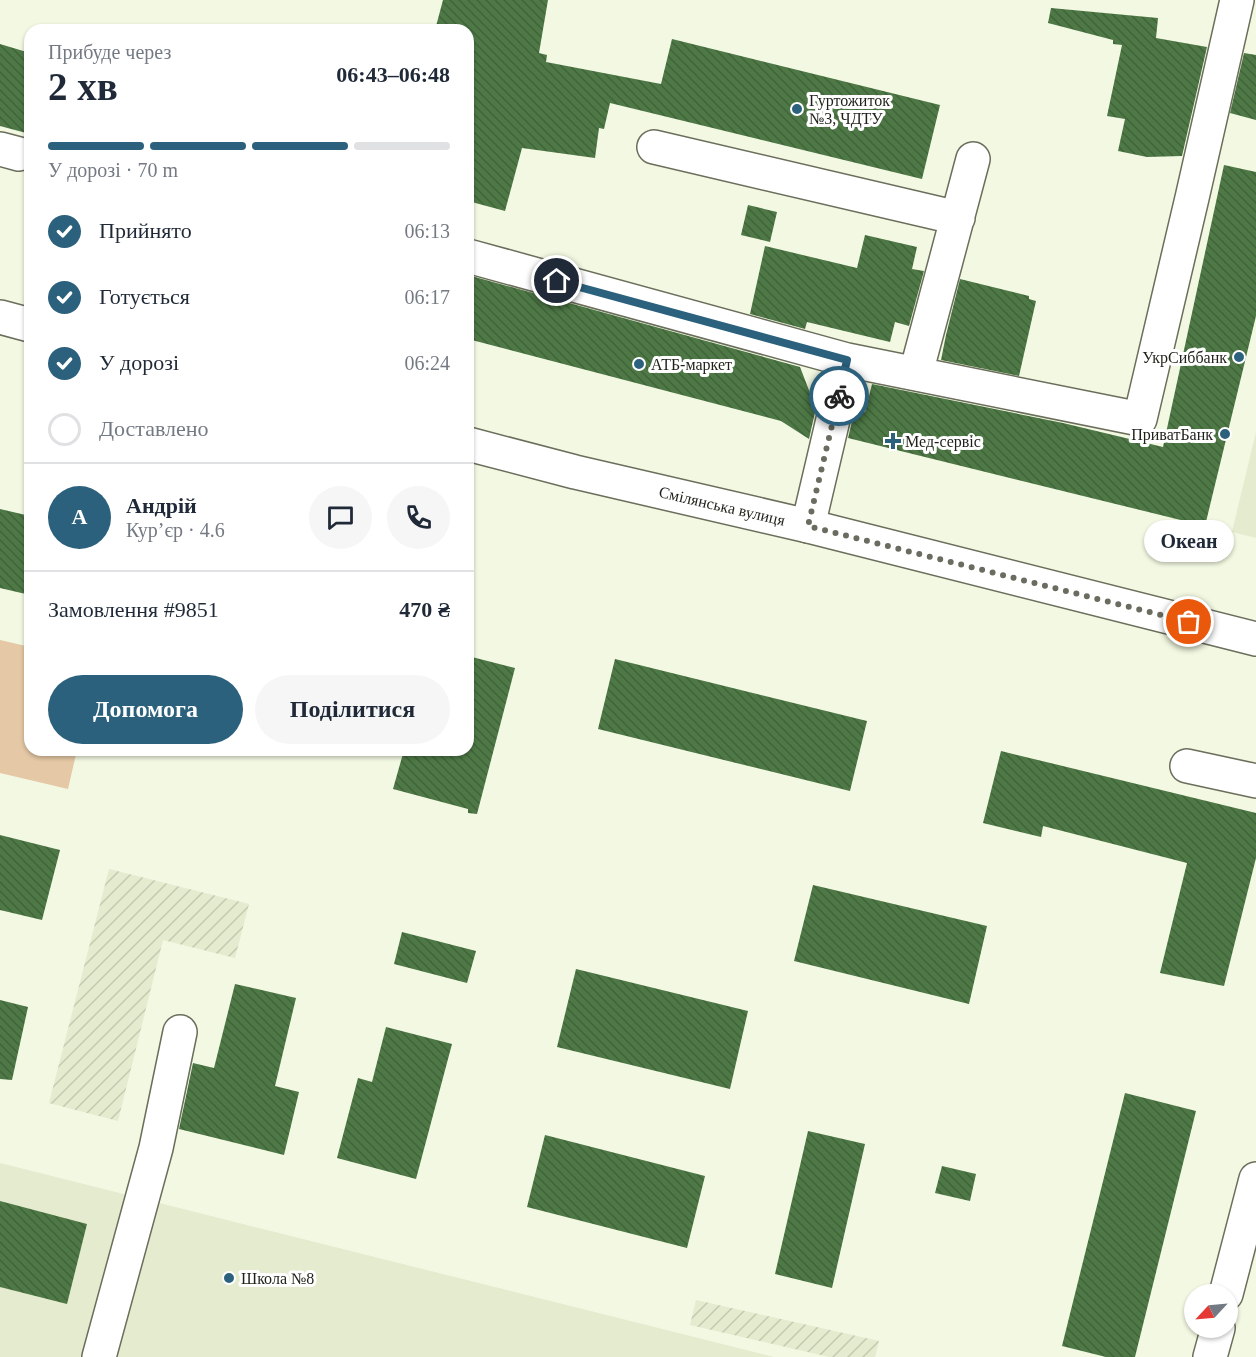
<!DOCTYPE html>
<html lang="uk">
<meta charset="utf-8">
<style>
:root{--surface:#fff;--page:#f6f6f7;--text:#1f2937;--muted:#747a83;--line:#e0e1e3;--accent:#2b617d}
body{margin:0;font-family:Georgia,serif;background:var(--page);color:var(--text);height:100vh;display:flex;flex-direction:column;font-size:22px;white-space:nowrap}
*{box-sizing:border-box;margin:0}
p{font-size:20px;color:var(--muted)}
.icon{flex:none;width:33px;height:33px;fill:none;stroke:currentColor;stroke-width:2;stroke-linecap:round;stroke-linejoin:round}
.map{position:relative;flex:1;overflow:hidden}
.details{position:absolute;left:24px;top:24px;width:450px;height:732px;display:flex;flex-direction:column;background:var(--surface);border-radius:18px;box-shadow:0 2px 4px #0004}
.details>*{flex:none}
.needle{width:39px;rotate:244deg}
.buttons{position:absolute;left:1184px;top:1284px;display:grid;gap:12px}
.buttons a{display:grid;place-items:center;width:54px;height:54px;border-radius:50%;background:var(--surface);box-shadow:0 2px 4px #0004;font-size:30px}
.pin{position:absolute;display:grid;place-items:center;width:51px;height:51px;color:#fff;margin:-26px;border:3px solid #fff;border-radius:50%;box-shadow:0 2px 6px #0007}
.courier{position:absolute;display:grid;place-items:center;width:60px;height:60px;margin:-30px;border:4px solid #2b617d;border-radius:50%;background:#fff;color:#222;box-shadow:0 2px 8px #0007}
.bubble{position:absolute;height:42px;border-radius:21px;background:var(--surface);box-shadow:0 2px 4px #0004;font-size:20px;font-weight:700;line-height:42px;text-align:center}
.overview em{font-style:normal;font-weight:700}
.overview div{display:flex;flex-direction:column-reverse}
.overview{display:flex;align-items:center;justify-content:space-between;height:102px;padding:0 24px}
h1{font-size:39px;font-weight:700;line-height:45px}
.bar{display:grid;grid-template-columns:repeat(4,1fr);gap:9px 6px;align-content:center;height:72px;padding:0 24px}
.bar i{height:8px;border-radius:4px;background:var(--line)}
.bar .on{background:var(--accent)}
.bar p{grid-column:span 4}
.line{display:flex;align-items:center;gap:15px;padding:0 24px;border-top:2px solid var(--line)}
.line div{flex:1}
.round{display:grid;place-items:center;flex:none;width:63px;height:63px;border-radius:32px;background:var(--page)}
ol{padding:0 24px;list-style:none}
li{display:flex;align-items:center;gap:18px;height:66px}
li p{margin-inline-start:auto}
li .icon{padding:6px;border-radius:50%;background:var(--accent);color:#fff;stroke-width:4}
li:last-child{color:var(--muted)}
li i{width:33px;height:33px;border:3px solid var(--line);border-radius:50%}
.action{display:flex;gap:12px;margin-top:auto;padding:12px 24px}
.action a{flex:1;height:69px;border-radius:36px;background:var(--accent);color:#fff;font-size:24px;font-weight:700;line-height:69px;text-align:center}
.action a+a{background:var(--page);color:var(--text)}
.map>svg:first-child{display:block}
.built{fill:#e5ebce}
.industrial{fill:url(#industrial-furrows)}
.green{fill:#e5c8a5}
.building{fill:url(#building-back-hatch)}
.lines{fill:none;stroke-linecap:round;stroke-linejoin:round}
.minor-casing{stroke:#6a6e5b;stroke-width:36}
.major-casing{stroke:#6a6e5b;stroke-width:36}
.minor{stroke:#fff;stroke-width:33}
.major{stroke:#fff;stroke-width:33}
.done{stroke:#696c5f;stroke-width:6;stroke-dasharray:0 10.8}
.route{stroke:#2b617d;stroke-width:8}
.poi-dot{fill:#2b617d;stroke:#fff;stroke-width:2}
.labels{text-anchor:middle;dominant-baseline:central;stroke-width:6;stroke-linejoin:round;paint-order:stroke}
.poi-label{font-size:16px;fill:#1f2119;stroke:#fff;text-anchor:start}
.street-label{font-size:16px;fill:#1f2119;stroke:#fff}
</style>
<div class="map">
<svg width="1256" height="1357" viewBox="0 0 1256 1357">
<defs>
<pattern id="industrial-furrows" width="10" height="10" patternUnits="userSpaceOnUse" patternTransform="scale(1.5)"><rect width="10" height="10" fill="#e5ebce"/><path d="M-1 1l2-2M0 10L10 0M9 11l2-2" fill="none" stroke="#c4c9b0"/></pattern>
<pattern id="building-back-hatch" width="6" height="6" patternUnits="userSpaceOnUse" patternTransform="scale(1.5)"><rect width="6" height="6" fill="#4e7946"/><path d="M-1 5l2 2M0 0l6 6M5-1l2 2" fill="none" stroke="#40633a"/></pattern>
</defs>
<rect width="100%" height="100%" fill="#f2f8e1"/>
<path class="built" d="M1256 432V538L1232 532Z
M0 1163 774 1357H0Z"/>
<path class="industrial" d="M109 869 249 904 235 958 163 940 118 1121 49 1103Z
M696 1300 879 1341 875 1357H829L690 1325Z"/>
<path class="green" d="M0 640 30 647V750H77L68 789 0 773Z"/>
<path class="building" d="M443 0H548L539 53 547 55 546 62 661 84 672 39 940 105 922 179 610 103 604 129 599 128 595 158 522 148 505 211 468 201V30H435Z
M1051 8 1158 18 1156 38 1207 47 1182 156 1147 157 1118 151 1125 119 1107 116 1122 45 1113 44V40L1048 23Z
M0 44 30 53V134L0 126Z
M1244 53 1256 55V120L1230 113Z
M1224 165 1256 172V316L1205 526 848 438 855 409 865 412 872 384 1063 423 1163 447Z
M748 205 777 212 770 242 741 235Z
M865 235 917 247 912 269 924 271 909 326 895 322 890 342 807 322 805 329 750 314 765 246 857 268Z
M468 275 800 367 812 398 818 399 809 439 781 421 468 339Z
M960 279 1029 296V299L1036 301 1019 376 941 360 946 335Z
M0 509 30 516V595L0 588Z
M468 656 515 668 477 814 468 813V809L393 789 404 750H468Z
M615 659 867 721 850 791 598 729Z
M1001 751 1256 813V858L1224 986 1160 973 1187 863 1043 826 1041 837 983 823Z
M0 835 60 850 42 920 0 910Z
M813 885 987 926 969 1004 794 961Z
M402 932 476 951 467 983 394 964Z
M576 969 748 1011 730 1089 557 1047Z
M235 984 296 998 275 1086 299 1092 284 1155 179 1129 193 1063 214 1068Z
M0 1000 28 1007 12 1080 0 1079Z
M386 1027 452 1044 416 1179 337 1158 358 1078 372 1082Z
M1125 1093 1196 1111 1135 1357H1106L1062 1346Z
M808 1131 865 1144 832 1288 775 1274Z
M545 1135 705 1176 687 1248 527 1207Z
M942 1166 976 1174 970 1201 935 1193Z
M0 1201 87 1224 67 1304 0 1287Z"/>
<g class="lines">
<defs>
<path id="minor" d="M654 147 958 218
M0 149 19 154
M468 256 847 360
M916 373 973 159
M808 526 847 360 1140 419 1192 198 1237 0
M1187 766 1256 781
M1226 1294 1256 1179
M99 1357 156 1148 180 1032
M1210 1357 1218 1328"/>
<path id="major" d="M0 317 30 325
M468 444 575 472 808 526 1256 639"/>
</defs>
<use href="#minor" class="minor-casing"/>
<use href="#major" class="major-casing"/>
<use href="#minor" class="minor"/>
<use href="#major" class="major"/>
</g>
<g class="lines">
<path class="done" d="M839 396 808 526 1189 622"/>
<path class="route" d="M557 281 847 360 839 396"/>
</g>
<g class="poi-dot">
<circle cx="797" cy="109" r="6"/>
<circle cx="1239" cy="357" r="6"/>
<circle cx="639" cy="364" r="6"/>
<circle cx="1225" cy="434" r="6"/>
<path d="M890 432h6v6h6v6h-6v6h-6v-6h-6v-6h6z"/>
<circle cx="229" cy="1278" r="6"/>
</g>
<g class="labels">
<g class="poi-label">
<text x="809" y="100">Гуртожиток<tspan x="809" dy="18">№3, ЧДТУ</tspan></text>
<text x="1227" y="357" text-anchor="end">УкрСиббанк</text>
<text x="651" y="364">АТБ-маркет</text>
<text x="1213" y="434" text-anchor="end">ПриватБанк</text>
<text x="905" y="441">Мед-сервіс</text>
<text x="241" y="1278">Школа №8</text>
</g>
<g class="street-label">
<text transform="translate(722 506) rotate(13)">Смілянська вулиця</text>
</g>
</g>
</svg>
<div class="buttons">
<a><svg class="needle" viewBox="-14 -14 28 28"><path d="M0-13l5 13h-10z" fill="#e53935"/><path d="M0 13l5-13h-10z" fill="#747a83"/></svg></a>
</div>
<div class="pin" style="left:1189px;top:622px;background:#ea580c"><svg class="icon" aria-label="bag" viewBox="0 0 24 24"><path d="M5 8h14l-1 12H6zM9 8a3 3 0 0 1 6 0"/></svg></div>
<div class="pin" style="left:557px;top:281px;background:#1f2937"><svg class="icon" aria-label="home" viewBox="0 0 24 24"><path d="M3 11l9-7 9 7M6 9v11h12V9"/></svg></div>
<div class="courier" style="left:839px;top:396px"><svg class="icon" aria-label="bike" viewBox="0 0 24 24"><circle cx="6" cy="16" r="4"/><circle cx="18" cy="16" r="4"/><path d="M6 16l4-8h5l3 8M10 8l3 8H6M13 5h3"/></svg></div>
<div class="bubble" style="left:1144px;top:520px;width:90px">Океан</div>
<section class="details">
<div class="overview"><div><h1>2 хв</h1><p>Прибуде через</p></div><em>06:43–06:48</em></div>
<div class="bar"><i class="on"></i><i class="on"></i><i class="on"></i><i></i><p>У дорозі · 70 m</p></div>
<ol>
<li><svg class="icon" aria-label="check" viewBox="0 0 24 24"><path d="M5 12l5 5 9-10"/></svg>Прийнято<p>06:13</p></li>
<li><svg class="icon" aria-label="check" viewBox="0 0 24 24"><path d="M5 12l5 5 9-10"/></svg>Готується<p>06:17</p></li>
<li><svg class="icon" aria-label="check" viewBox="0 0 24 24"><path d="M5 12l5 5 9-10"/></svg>У дорозі<p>06:24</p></li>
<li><i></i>Доставлено</li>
</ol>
<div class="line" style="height:108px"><b class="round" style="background:var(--accent);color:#fff">А</b><div><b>Андрій</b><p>Кур’єр · 4.6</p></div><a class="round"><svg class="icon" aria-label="chat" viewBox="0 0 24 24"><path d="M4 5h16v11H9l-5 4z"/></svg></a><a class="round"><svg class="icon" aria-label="phone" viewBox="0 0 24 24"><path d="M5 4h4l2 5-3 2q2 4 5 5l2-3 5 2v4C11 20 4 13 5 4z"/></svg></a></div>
<div class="line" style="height:78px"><div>Замовлення #9851</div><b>470 ₴</b></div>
<div class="action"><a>Допомога</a><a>Поділитися</a></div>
</section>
</div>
